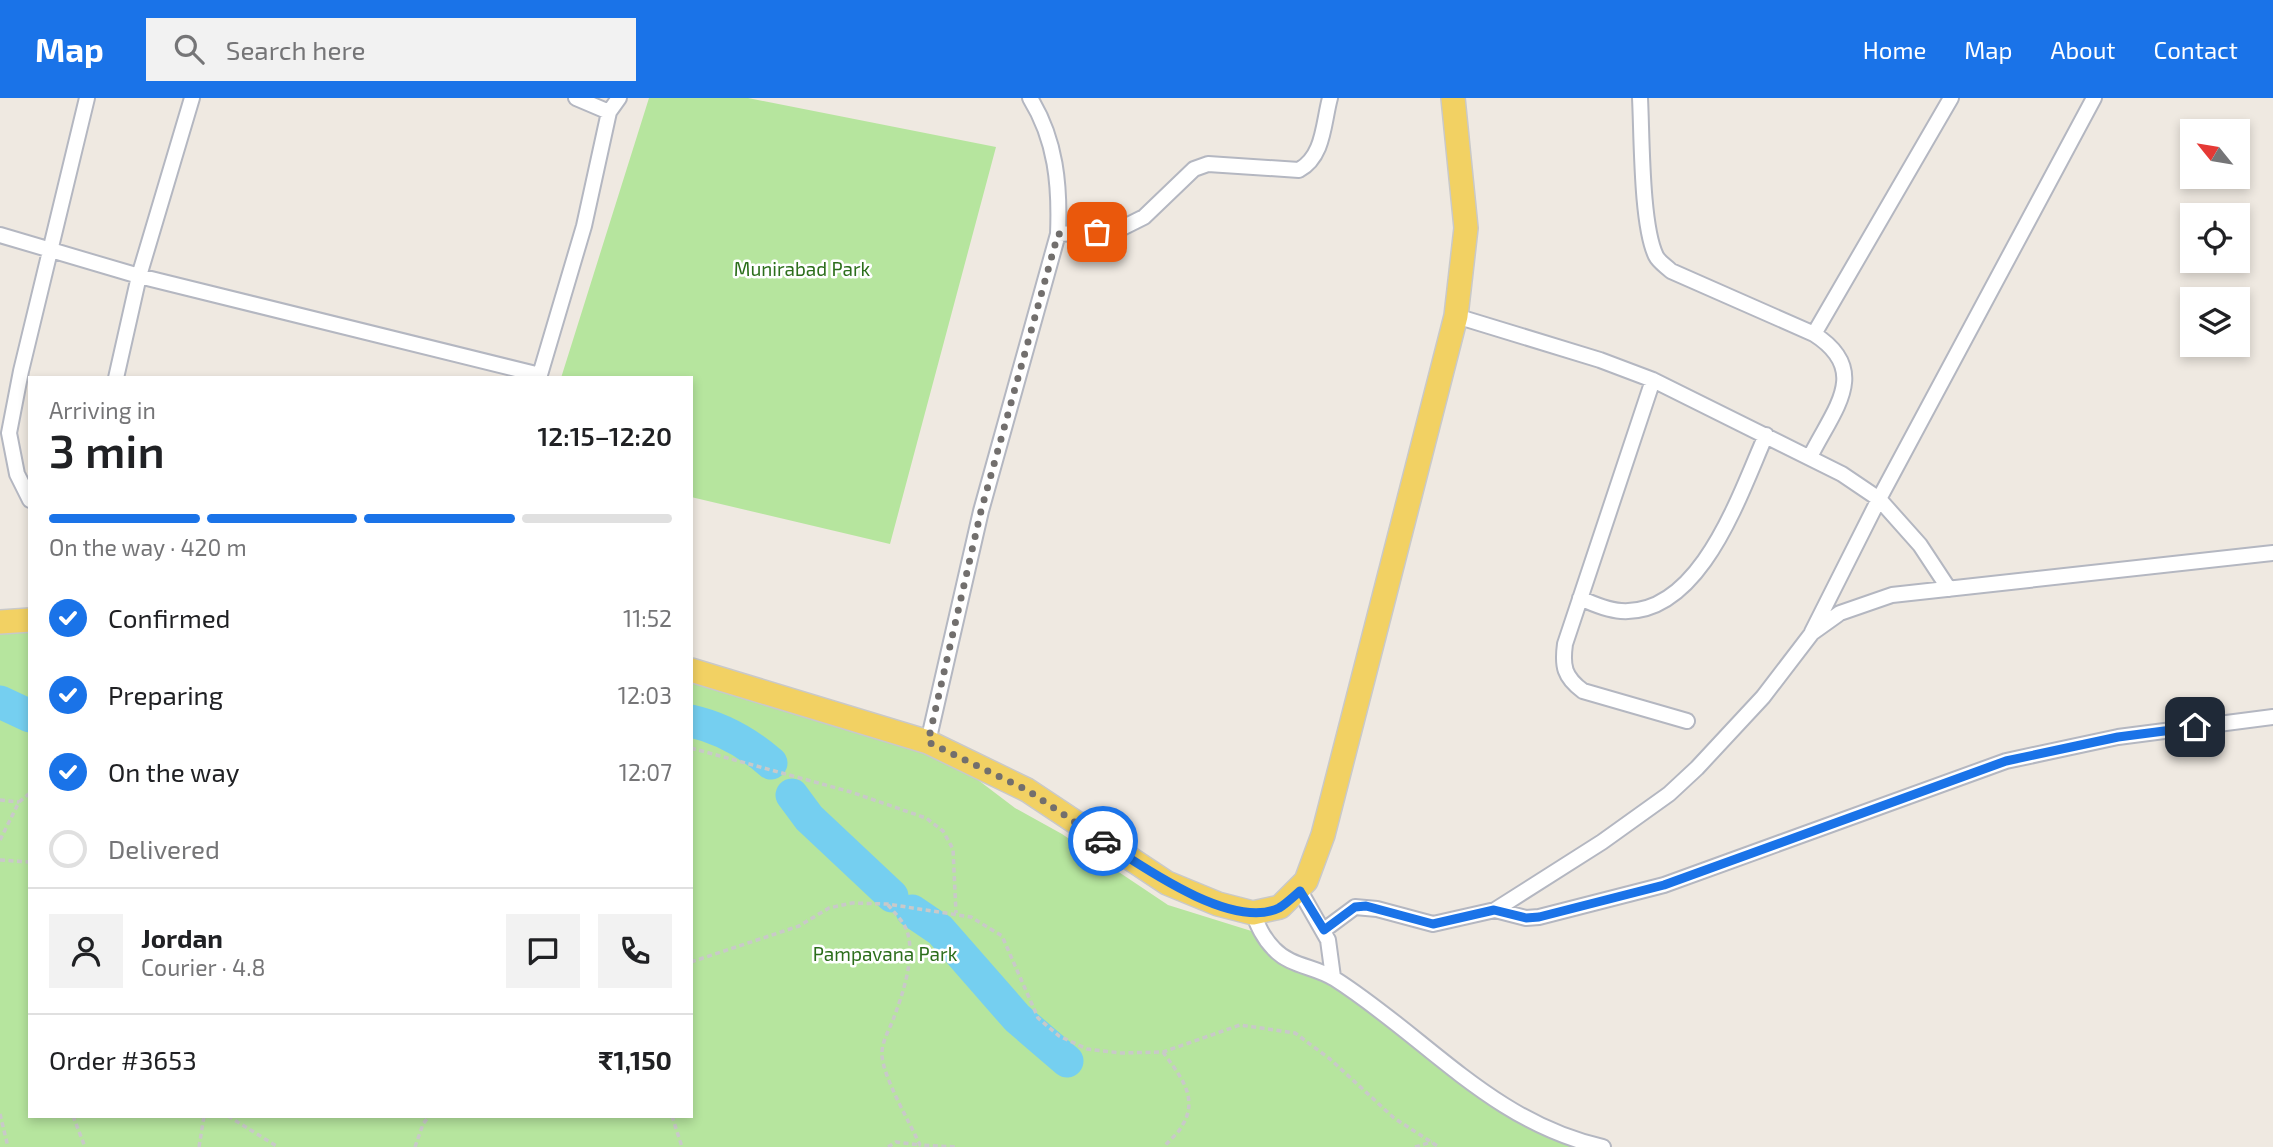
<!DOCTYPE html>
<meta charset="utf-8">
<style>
:root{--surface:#fff;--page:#f2f2f2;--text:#202124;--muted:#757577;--line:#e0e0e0;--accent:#1a73e8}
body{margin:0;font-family:"Exo 2",sans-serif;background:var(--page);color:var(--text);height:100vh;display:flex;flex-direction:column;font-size:26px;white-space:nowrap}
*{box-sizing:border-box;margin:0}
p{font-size:23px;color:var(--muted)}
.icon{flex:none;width:38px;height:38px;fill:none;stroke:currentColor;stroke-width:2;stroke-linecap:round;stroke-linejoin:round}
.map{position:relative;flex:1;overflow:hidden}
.side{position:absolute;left:28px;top:278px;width:665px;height:742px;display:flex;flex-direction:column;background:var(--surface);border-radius:0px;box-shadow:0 4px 10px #0003}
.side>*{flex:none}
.needle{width:46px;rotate:300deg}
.tools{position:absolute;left:2180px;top:21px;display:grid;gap:14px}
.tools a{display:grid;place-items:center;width:70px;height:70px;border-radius:0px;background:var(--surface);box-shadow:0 4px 10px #0003;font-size:35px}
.pin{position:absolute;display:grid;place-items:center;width:60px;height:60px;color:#fff;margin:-30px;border-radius:14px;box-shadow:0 4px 10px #0006}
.courier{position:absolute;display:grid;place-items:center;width:70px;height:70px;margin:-35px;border:5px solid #1a73e8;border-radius:50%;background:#fff;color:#222;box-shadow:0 2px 9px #0007}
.overview em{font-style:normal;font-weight:600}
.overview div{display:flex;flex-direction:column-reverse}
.overview{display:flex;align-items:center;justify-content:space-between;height:119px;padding:0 21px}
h1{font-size:46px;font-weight:600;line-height:52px}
.bar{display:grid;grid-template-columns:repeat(4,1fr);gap:10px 7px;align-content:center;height:84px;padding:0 21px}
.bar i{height:9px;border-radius:5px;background:var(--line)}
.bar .active{background:var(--accent)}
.bar p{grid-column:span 4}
.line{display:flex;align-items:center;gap:18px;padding:0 21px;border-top:2px solid var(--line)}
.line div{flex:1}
.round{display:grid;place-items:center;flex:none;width:74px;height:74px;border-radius:0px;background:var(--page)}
ol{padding:0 21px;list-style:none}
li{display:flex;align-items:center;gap:21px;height:77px}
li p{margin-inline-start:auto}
li .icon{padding:7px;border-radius:50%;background:var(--accent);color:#fff;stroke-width:4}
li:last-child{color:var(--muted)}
li i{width:38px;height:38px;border:4px solid var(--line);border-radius:50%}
header{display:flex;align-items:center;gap:42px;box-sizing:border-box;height:98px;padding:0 35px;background:var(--accent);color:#fff}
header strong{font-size:33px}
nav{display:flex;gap:38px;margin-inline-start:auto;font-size:24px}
.search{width:490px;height:63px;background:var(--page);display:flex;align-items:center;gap:18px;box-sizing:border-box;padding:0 24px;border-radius:0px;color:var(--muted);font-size:26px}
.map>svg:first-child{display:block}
.green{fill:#b6e59e}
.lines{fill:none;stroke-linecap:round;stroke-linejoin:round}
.river{stroke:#75cff0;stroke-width:33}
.street-casing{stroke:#b4b7c1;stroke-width:18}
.primary-casing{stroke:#c9c9c9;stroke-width:26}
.path{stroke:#c9c9c9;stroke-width:3.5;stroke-dasharray:5 3.5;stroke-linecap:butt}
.street{stroke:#fff;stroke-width:14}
.primary{stroke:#f2d163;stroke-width:23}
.done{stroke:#726f6d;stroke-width:7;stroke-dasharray:0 12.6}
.route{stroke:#1a73e8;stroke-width:9}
.labels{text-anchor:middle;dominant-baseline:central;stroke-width:5;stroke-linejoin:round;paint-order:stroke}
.park-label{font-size:19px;fill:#2c6e1b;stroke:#fff}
</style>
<header>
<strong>Map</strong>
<div class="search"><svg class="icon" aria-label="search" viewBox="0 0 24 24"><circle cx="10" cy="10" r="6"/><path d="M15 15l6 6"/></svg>Search here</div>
<nav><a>Home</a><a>Map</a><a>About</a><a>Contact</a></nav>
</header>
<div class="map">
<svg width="2273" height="1049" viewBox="0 0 2273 1049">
<rect width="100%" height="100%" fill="#efe9e1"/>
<path class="green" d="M649 0H748L996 49 890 446 691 399V280H561Z
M30 522V1018H691V572L928 644 1015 710 1062 736 1168 807 1261 836 1274 851 1333 879 1500 1007 1603 1049H0V524Z"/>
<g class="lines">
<path class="river" d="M0 604 30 618
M691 623C722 630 747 644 771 665
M792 697 809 720 892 798
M912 813 940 832 1017 920 1067 963"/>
<defs>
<path id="street" d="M576 0 609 14
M1640 0C1642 38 1641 127 1656 158 1659 164 1666 168 1671 173L1814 236C1872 273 1833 312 1810 359
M1058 136 1116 133 1144 119 1194 71 1208 66 1299 72C1324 58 1323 26 1330 0
M0 137 139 178 540 277
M1456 218 1600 262 1653 282 1842 376 1879 401 1920 447 1949 491
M1814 236 1951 0
M116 280 139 178 192 0
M539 280 584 128 609 14 619 0
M1653 282 1565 546C1562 568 1564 579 1583 593L1687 623
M30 402 17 376 9 335 21 273 87 0
M1580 500C1593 506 1607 512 1621 513 1701 518 1740 395 1766 337
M1812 534 1879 401 2094 0
M928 644 981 413 1058 136C1060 87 1056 42 1030 0
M1300 793 1328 842 1333 879
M1495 812 1526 820 1539 819 1664 787 2006 663 2118 639 2273 619
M1253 815C1258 828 1263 840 1274 851 1291 869 1315 868 1335 881 1426 939 1493 1025 1603 1049
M1324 832 1355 809 1377 811 1433 826 1495 812 1602 744 1669 696 1697 670 1763 599 1812 535 1840 515 1892 497 2273 455"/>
<path id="primary" d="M0 524 30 522
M691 572 928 644 1027 692 1167 785 1218 806 1253 815 1280 809 1306 783 1323 737 1456 218 1466 130 1453 0"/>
</defs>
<use href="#street" class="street-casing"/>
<use href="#primary" class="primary-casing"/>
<path class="path" d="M691 650 851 694 926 720 943 733 953 751 956 815
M691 661 693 651
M0 702 19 704
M0 742 19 704 30 695
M0 762 30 764
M888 807C894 814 904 824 907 833 916 859 902 898 893 922 888 934 881 946 882 958 884 981 910 1025 920 1047L957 1049
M691 864 799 828 829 810 852 805 887 806 971 819 1002 838 1038 920 1059 938 1087 951 1121 955 1163 954 1240 927 1295 935 1330 961 1394 1020 1439 1049
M1163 954C1179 977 1200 999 1182 1028 1178 1036 1169 1042 1164 1049
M0 1016 8 1049
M73 1018 85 1049
M228 1018 278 1049
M672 1018 682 1049
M199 1049 204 1018
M415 1049 423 1026 429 1018
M888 1049 896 1044 920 1047
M1415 1049 1432 1044"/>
<use href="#street" class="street"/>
<use href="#primary" class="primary"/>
</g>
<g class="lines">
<path class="done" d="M1097 134 1058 136 981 413 928 644 1027 692 1103 743"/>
<path class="route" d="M1103 743C1140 767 1232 833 1279 810 1286 806 1293 799 1300 793L1324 832 1355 809 1366 808 1433 826 1494 812 1526 820 1539 819 1664 787 2006 663 2118 639 2195 629"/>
</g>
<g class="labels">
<g class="park-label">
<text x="802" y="170">Munirabad Park</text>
<text x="885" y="855">Pampavana Park</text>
</g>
</g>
</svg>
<div class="tools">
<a><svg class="needle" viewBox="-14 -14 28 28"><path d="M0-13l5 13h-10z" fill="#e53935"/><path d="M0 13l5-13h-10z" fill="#757577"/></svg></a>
<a><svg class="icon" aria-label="locate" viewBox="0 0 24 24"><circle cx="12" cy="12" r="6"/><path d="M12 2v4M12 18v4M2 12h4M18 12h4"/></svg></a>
<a><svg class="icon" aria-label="layers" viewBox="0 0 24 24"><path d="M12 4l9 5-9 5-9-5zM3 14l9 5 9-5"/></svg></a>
</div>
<div class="pin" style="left:1097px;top:134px;background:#ea580c"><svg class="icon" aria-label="bag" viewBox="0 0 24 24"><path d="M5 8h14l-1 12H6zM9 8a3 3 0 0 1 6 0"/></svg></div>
<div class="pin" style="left:2195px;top:629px;background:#1f2937"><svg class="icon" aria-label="home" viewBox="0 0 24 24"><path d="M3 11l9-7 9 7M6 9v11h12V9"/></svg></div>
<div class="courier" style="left:1103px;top:743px"><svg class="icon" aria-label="car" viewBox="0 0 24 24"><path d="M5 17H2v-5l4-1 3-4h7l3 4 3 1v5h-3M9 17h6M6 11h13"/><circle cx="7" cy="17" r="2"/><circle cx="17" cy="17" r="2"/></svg></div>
<section class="side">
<div class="overview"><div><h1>3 min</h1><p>Arriving in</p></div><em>12:15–12:20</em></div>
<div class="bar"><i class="active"></i><i class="active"></i><i class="active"></i><i></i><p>On the way · 420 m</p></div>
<ol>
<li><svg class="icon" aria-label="check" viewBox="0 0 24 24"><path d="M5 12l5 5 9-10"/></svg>Confirmed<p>11:52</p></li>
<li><svg class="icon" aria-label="check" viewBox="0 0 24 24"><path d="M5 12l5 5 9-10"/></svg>Preparing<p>12:03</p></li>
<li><svg class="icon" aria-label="check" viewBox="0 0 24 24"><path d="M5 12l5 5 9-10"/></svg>On the way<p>12:07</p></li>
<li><i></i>Delivered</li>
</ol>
<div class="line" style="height:126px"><a class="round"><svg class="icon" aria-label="person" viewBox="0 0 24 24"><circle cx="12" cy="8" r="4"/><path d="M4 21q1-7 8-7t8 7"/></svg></a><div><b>Jordan</b><p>Courier · 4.8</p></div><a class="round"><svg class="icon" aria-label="chat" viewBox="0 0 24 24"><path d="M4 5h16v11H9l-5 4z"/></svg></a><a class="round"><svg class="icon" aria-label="phone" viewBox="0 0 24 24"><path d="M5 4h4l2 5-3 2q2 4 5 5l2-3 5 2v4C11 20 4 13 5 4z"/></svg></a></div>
<div class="line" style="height:91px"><div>Order #3653</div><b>₹1,150</b></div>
</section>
</div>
